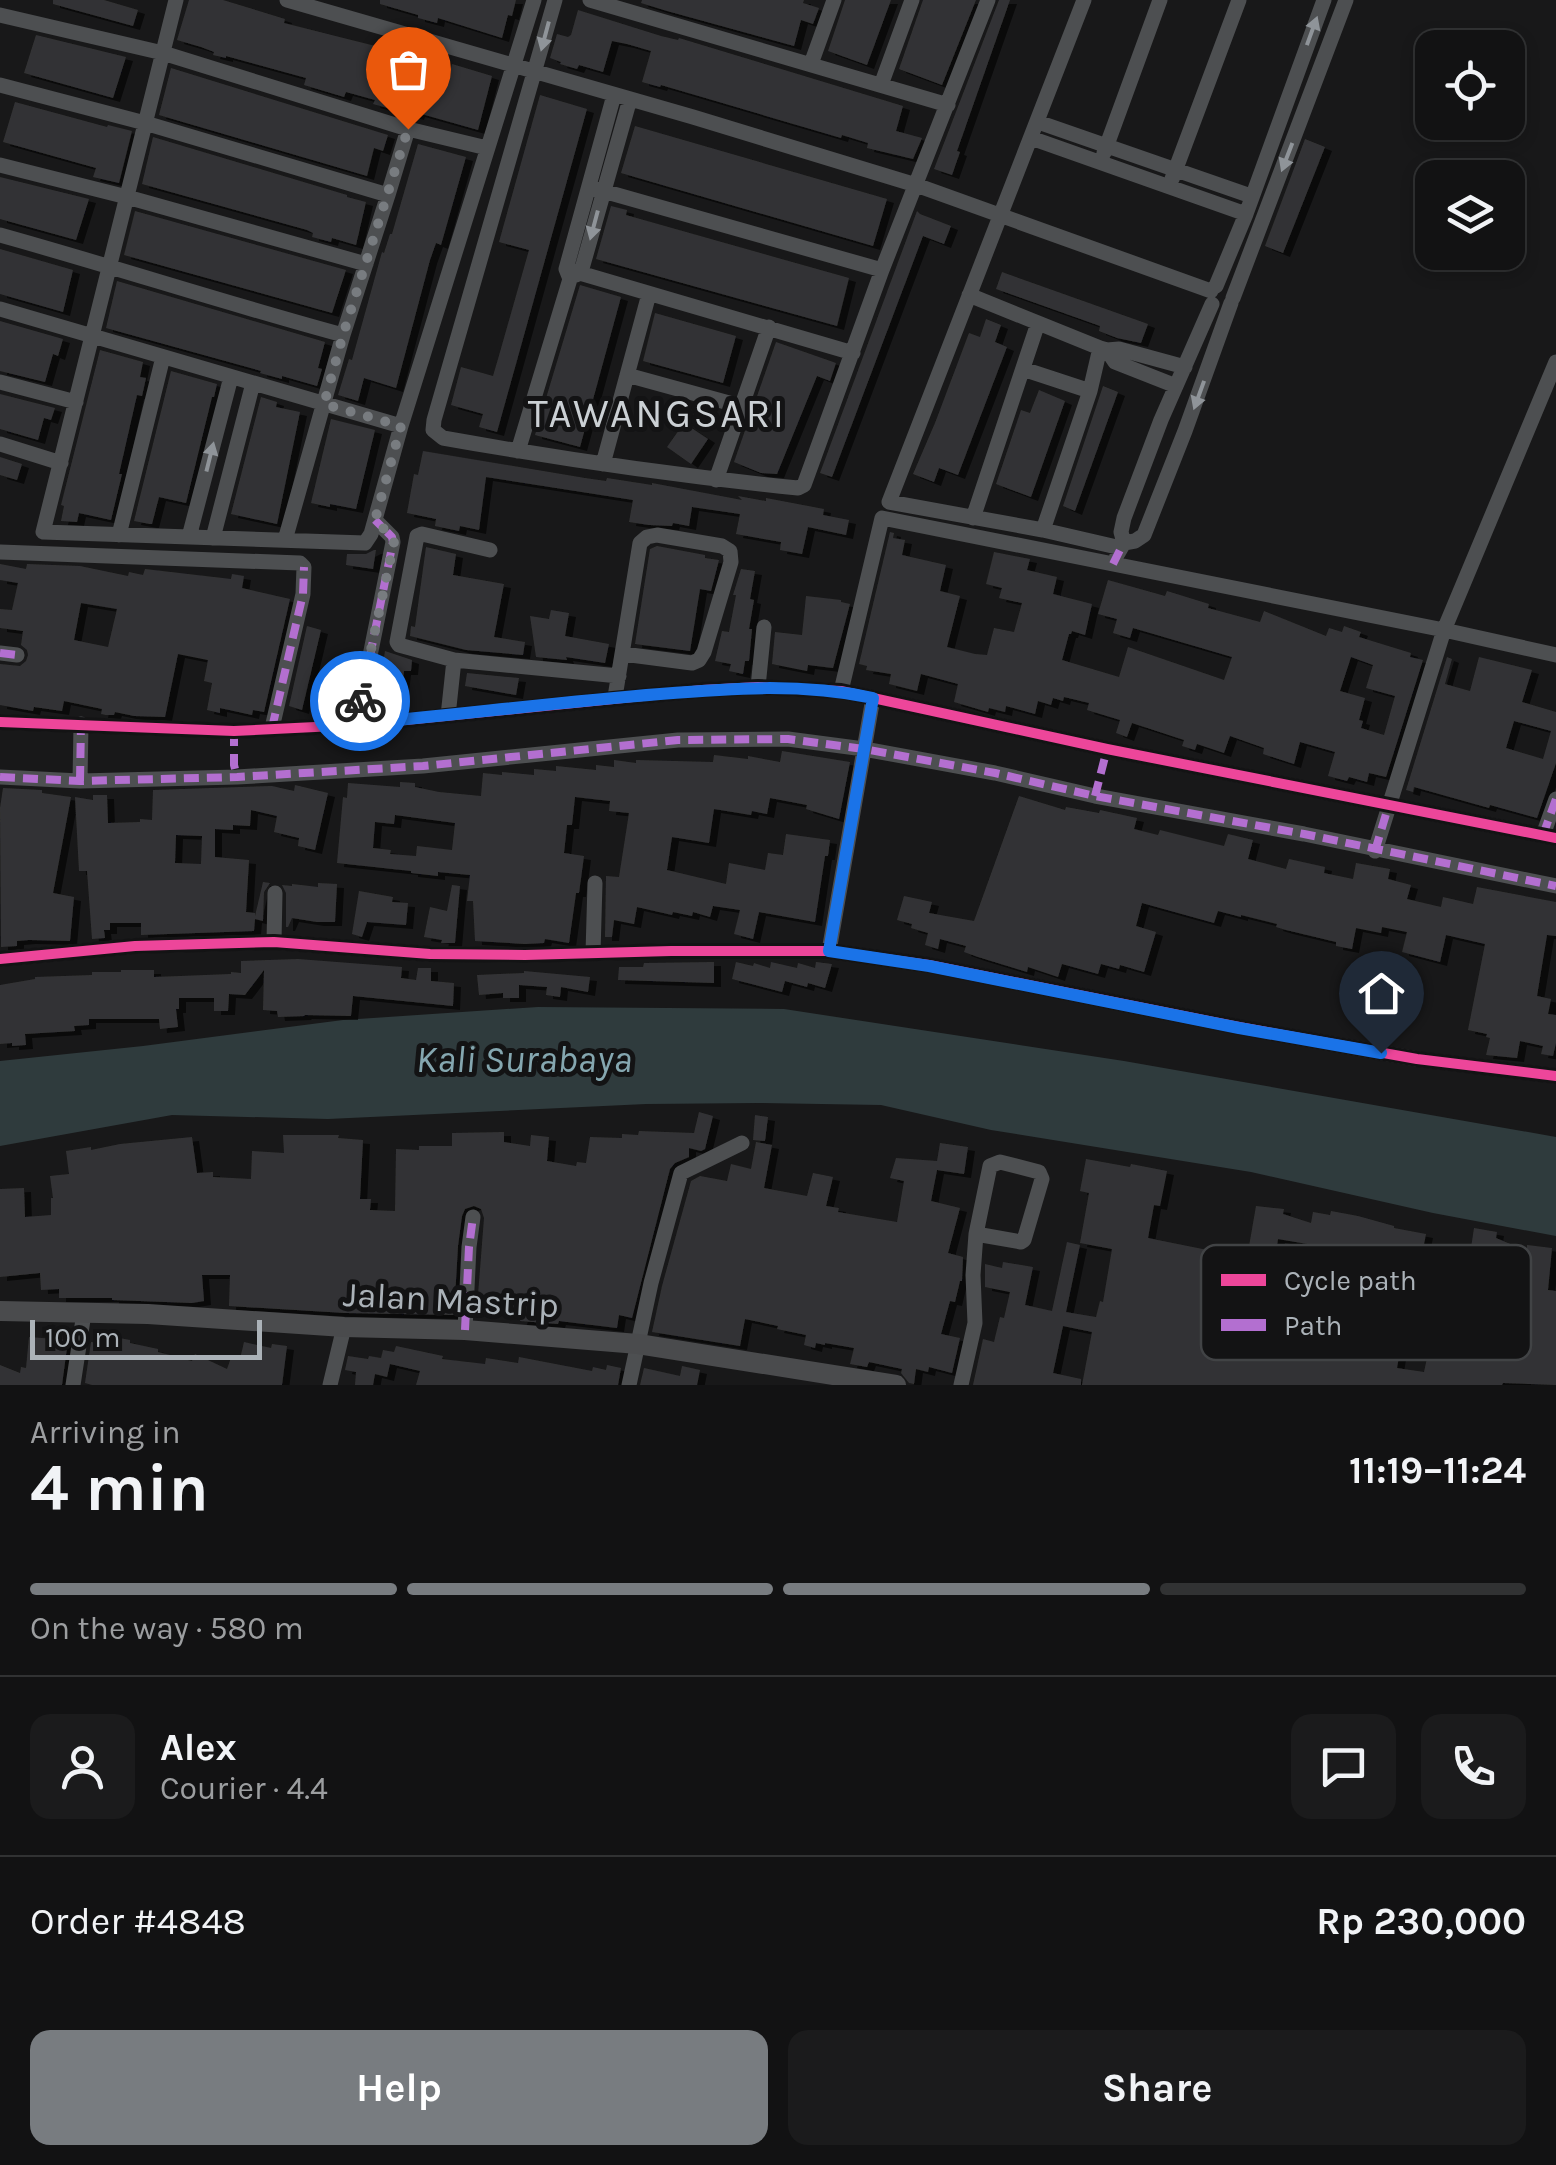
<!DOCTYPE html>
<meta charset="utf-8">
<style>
:root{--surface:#121213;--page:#1b1b1c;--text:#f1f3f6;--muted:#9c9ea0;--line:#313233;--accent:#787c80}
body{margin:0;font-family:Karla,sans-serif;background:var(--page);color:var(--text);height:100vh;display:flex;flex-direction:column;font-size:38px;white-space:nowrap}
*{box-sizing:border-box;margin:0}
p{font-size:32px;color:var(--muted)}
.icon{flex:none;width:55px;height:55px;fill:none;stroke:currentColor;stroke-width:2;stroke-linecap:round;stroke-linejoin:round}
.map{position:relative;height:1385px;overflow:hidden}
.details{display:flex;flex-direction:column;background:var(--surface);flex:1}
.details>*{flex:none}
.buttons{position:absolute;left:1415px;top:30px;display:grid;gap:20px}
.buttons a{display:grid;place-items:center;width:110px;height:110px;border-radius:20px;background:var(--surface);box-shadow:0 5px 15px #0003,0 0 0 2px var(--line);font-size:50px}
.scale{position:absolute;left:30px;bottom:25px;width:232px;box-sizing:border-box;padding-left:10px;border:5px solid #abb2b8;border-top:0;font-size:28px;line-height:35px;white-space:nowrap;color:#abb2b8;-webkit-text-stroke:8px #131314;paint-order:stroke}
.pin{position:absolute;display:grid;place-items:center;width:85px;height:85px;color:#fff;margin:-102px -42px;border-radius:50% 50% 50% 0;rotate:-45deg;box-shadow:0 0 10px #0007}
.pin .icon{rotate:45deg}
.courier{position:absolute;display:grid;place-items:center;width:100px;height:100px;margin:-50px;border:8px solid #1a73e8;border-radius:50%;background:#fff;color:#222;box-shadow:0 2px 12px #0007}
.headline em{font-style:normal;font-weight:700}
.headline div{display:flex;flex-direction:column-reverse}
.headline{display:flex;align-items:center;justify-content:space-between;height:170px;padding:0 30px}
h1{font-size:65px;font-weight:700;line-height:75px}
.bar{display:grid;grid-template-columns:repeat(4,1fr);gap:15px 10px;align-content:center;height:120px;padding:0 30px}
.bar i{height:12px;border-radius:8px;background:var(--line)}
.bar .current{background:var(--accent)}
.bar p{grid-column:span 4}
.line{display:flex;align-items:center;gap:25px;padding:0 30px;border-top:2px solid var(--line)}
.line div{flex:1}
.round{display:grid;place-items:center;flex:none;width:105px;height:105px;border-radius:20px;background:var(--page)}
.button{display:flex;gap:20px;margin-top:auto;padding:20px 30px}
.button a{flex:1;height:115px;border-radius:20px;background:var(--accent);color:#fff;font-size:40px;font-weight:700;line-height:115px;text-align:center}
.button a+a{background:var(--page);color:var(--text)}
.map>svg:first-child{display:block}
.water{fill:#2f3b3d}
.building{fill:#333334;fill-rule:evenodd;filter:url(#shadow)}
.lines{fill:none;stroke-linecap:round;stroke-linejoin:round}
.minor{stroke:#4d4f51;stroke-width:15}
.major{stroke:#4a4b4d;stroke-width:20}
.quiet{stroke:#b36fd0;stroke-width:8;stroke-dasharray:15 8;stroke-linecap:butt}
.cycleway-casing{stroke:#131314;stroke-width:16}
.cycleway{stroke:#ed469a;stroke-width:10}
.oneway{fill:#8f9499}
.done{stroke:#787c80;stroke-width:10;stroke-dasharray:0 18}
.route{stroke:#1a73e8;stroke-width:12}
.labels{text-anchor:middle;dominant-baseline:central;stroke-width:10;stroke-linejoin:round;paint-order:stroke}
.street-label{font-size:35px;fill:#abb2b8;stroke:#131314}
.water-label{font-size:38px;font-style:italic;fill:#85a7b0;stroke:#131314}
.quarter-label{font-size:40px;letter-spacing:2.5px;fill:#cbd0d4;stroke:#131314}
.key{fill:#131314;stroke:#414345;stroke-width:2.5}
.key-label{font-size:28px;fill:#abb2b8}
</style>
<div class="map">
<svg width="1556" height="1385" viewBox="0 0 1556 1385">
<defs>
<filter id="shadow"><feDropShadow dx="7" dy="4" stdDeviation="0" flood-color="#0009"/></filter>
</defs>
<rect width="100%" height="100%" fill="#181819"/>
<path class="water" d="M538 1007 784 1009 1124 1061 1556 1137V1236L1433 1213 1251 1172 991 1130 881 1105 757 1103 646 1104 328 1119 172 1115 0 1146V1061L143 1046 343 1020Z"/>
<path class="building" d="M53 0H104L138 10 133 26 53 4Z
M189 0H223L285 19 284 23 407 54 405 58 424 65 450 72 452 64 492 76 478 130 418 113 417 116 373 104 375 100 346 92 344 97 304 85 306 78 226 56V58L213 55 214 52 201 47 177 40Z
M380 0H516L512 16 508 15 502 38 438 18 437 23 418 18V15L380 4Z
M642 0H804L803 3 819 8 813 24 801 20 794 46 667 11 641 3Z
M845 0H891L867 65 828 51Z
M923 0H976L942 85 899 69Z
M999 0H1010L957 151 960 152 952 175 934 169Z
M578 10 661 36 678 40 679 38 903 106 896 131 922 138 913 159 867 148 868 143 842 135 841 138 661 85 660 87 642 82 651 51 627 44 612 41 603 72 579 65 577 69 560 64 561 62 550 58 557 34 568 37 571 35Z
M36 35 126 57 113 98 24 73Z
M171 68 388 135 383 151 374 148 367 176 159 115Z
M540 95 587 109 497 432 479 427 483 414 451 405 461 367 493 376 498 359 529 250 499 242Z
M15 102 107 127 108 125 132 131 119 183 93 177 96 168 3 142Z
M635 126 887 199 873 246 621 173Z
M153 137 347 195V197L366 202 356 245 332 238 331 242 312 237 313 233 307 230 142 184Z
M1305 139 1325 147 1283 253 1265 246Z
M418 144 466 157 441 245 436 243 430 260 396 388 364 378 358 401 338 395 349 359 352 360 382 252 384 253 390 234H392Z
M0 177 89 199 76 240 0 219Z
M611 206 627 210 626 215 849 278 837 326 596 259Z
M135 211 346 270 332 313 124 255Z
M917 211 920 214 951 226 944 244 923 236 832 477 820 473Z
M0 249 73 270 63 312 0 294Z
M1002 272 1148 324 1141 343 1117 338 1099 331 1100 326 996 289Z
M117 281 325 342 318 368 322 369 317 386 282 376V379L260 373 261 371 106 328Z
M580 285 621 297 580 447 535 435Z
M655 313 736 336 723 383 643 361Z
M986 319 1001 325 995 342 1007 347 958 475 939 468 934 482 913 474 935 423 969 333 980 337Z
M0 321 63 339 58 356 53 354 45 382 0 371Z
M776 342 836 363 830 381 817 376 777 474 761 473 734 462Z
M100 350 143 362 140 377 146 378 142 396 137 395 119 474H122L111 520 79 513 77 522 61 521 64 506 61 505Z
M171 371 217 384 214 397H212L186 503 159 497 152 524H150L134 521Z
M1103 386 1118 392 1075 511 1063 506Z
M1039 390 1065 401 1031 497 996 484 1021 410 1030 413Z
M0 394 55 408 51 420 44 418 38 440 0 429Z
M261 397 277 402 276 407 300 412 277 524 231 514Z
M331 419 375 430 356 509 330 504V507L311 503Z
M684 423 708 439 691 464 667 447Z
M423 451 585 478 606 481 607 478 652 485V483L742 500 738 496 766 501V498L824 509 823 515 849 520 846 535 808 527 802 554 780 550 781 542 736 534 740 514 692 507 689 526 673 523 672 526 649 525 629 522 633 500 486 477 479 530 460 526 459 531 435 526 436 519 407 513 414 474 418 475Z
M0 457 22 464 17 480 0 475Z
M890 532 894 533 893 538 905 540 902 555 946 565 940 591 960 596 947 647 975 654 987 655 994 628 1014 632 1022 603 999 598 1002 588 986 584 994 552 1030 559 1027 570 1057 577 1053 594 1092 604 1085 635 1072 631 1071 634H1069L1062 660 1119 677 1128 647 1224 680 1232 657 1133 628 1130 638 1113 633 1117 619 1098 614 1108 580 1165 596 1167 591 1209 604 1208 608 1260 622 1264 611 1326 636 1329 628 1342 632 1344 626 1361 632 1359 637 1411 653 1410 657 1423 660 1386 777 1369 773 1367 782 1349 777 1347 781 1328 776 1335 752 1300 742 1294 764 1263 754 1264 748 1230 736 1224 753 1197 744 1195 750 1182 746 1184 740 1132 723 1127 737 1116 733 1120 720 1087 710 1089 703 1064 697 1063 701 1053 698 1051 705 1038 701 1035 714 1006 706 1005 712 989 708 988 712 954 702 958 684 921 674 917 691 889 684 891 674 866 670 867 666 859 664ZM1351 657 1373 665 1366 688 1395 696 1384 735 1361 728 1363 721 1359 720 1365 698 1340 691Z
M657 546 705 555V558L719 560 711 591 700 589 690 651 635 644 650 549Z
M426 547 456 554 453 575 504 584 494 637 525 642 523 655 466 650 410 636 411 626 415 627Z
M374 550H376L373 569 346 565 347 554H366Z
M0 564 26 569 27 564 80 566 128 576 129 572 143 575 145 569 231 579 232 574 244 576 242 588 290 599 264 712 253 710 252 715 220 708V713L207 710 212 683 204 681 208 660 178 654 165 717 134 716 115 712 114 715H106L101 714 102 709 64 701 62 711 34 707 33 711 0 705V664L20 666 26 661 28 655 27 650 21 645 23 631 0 628V609L12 610 18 583 0 580ZM81 603 117 609 108 647 74 640Z
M741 569 755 571 750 599 754 600 749 629H752L749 661H745L743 674 729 671 731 664 715 661 722 631 729 632 736 595H733Z
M806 596 841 600V602L850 604 833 668 808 665 807 671 772 664 775 632 802 635Z
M551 610 569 613 565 636 609 644 605 663 566 657 567 660 536 657 530 616 549 619Z
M307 626 321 630 302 710 289 706Z
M385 651 412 660 411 671H404L401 697 378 695Z
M1447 657 1452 659 1445 684 1470 691 1479 657 1532 670 1522 702 1556 712V763L1537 818 1490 805 1489 808 1414 787 1413 792 1406 790ZM1514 721 1551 731 1543 759 1506 748Z
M467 673 519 678 516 695 465 686Z
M782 751 850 762 839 819 806 809 807 805 770 798 767 814 752 811 751 815 714 809 709 843 672 837 667 870 726 884 729 863 765 870 768 853 783 855 786 834 830 840 828 856H825L815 922 759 912 753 939 734 934 740 910 713 906 710 917 693 912 692 916 673 912 672 915 637 907 634 924 614 920 612 937H605L606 876 619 877 629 813 609 811 610 801 575 797 572 825H567L564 853 584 856 579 893H576L569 943 545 939 544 943 525 944 475 941 473 901H467L470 875 438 872V876L411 873V871L337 863 343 797 347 798 348 783 400 787V782L415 783V787L439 792 481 796 483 773 502 775V772L534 775V769L556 771V766L596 770V765L614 767V760L636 763V760L713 762 714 755 748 759V756L780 762ZM395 815 455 823 452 850 417 846 416 856 390 854 391 850 373 848 375 822 394 824Z
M295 785 328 793 315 850 298 846 299 838 274 832 277 816 251 810 250 826 233 825V830L215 829V857L249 860 246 912 255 913V916L263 882 270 883 264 892 263 921 255 919 254 931 141 935V923H110V930H104L105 938 92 939 87 871H79L75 797 93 800V795H107L108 823 140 822V819L152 820 153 790 272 786 294 791ZM176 835 202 836 201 864 175 863Z
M3 788 42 790V793L71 797 53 893 74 897 70 941 29 940 17 941V946L1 947 0 808Z
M1019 796 1065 810 1066 807 1099 813 1100 810 1137 818 1134 829 1158 835 1160 830 1224 846 1228 834 1253 840 1248 859 1286 869 1289 859 1325 867 1324 873 1353 879 1356 863 1390 869 1388 879 1411 885 1407 899 1441 907 1443 897 1473 904 1477 887 1556 902V936L1547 935 1537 996 1551 999 1548 1014 1556 1015V1043L1553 1056 1541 1054 1543 1046 1520 1041 1517 1058 1486 1055 1490 1038 1486 1037 1487 1034 1468 1030 1485 944 1446 935 1440 962 1402 952 1407 932 1382 927 1381 933 1356 928 1352 949 1336 946V942L1286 930 1276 927 1277 924 1241 915V917L1218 911 1214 923 1142 903 1136 926 1156 932 1144 972 1120 965 1119 969 1101 964 1098 974 1062 964 1058 977 1028 967 1027 972 978 957 964 952 966 946 940 939 938 949 925 945 928 933 911 928 912 924 897 920 904 896 932 902 929 913 974 921Z
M318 883 337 884 335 922H317L292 918 288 927H286V893L282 885 292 886V884L318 887Z
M452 885 460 886 455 943H441L442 940 424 937 430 907 447 911Z
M359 891 393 897 392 902 408 903 406 925 367 922 362 937 352 934Z
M298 959 402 967 401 978 416 980 418 968H431V981L454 983 453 1006 353 996 351 1016 304 1015 305 1016 278 1017 277 1011 263 1010 264 970 245 995 229 994 228 1011H214V998H179V1009H176L178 1027 160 1029 159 1019H89V1025L74 1026 75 1031 25 1034 26 1045 12 1046V1043L0 1044V985L35 979V977L92 975V972H121V970H154V977L231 974V972L241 973V961Z
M714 962V983L618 980 619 967H643L644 963Z
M736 962 753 966 754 963 770 968 771 962 797 968 798 963 815 968 816 962 832 964 825 988 808 983 807 987 785 981 782 992 732 979Z
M524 971 590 977 588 992 561 987 560 997 546 995 547 987 519 985V998H503V993L479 995 477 975 524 973Z
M699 1112 713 1116 705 1149 701 1151 689 1148V1157L675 1163 670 1169 632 1318 619 1315 617 1328 559 1321 558 1324 520 1321 523 1308H477L484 1218 481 1209 474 1206 465 1209 462 1216 458 1246 454 1315 345 1313 229 1306 230 1275H202L204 1301 192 1303 112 1300V1298H59V1289L41 1290 40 1273 0 1277V1189L24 1188 25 1217 51 1215V1198H53L50 1176 69 1174 66 1151 91 1147V1150L120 1144 192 1137 197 1173 213 1172V1177L251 1179 252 1151 284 1153 283 1135H339L338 1138 363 1140 360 1199H371L370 1210 395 1211 396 1149 419 1150V1146H452V1133L504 1132V1142L530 1146 531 1135 549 1137 547 1161 576 1166 577 1162 586 1163 590 1137 622 1138V1134L638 1135 639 1131 694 1133Z
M755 1115 768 1117 765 1141 753 1140Z
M756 1142 772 1145 764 1188 807 1196 813 1173 833 1177 826 1206 839 1208 838 1212 897 1222 904 1181 890 1178 896 1158 937 1161 940 1143 968 1147 964 1174 937 1170 931 1201 960 1208 948 1253 963 1257 962 1281H960L955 1302 950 1301 941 1334 960 1338 952 1373 929 1367 928 1372 916 1369 914 1384 909 1383 901 1373 902 1369 869 1362 867 1367 850 1364 854 1348 825 1343V1345L816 1343 815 1348 804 1345 806 1335 777 1329 778 1326 745 1319 740 1346 652 1332 662 1286 691 1181 700 1176 727 1181 731 1164 751 1169Z
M1086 1159 1130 1167 1131 1164 1167 1171 1160 1206 1154 1205 1148 1238 1247 1258 1256 1206 1284 1209 1283 1214 1311 1223 1313 1212 1330 1215 1331 1211 1358 1216 1394 1226V1228L1426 1234 1424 1244 1435 1245 1433 1252 1471 1248 1474 1228 1497 1232 1496 1238 1527 1251V1245L1552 1248 1548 1290 1556 1291V1385L1503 1383 1502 1385H1082L1092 1332 1063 1326 1053 1373 1081 1379V1385H973L983 1339 994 1342 1000 1317 1004 1318 1010 1292 985 1287V1264L1002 1268 1003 1262 1033 1267 1025 1305 1052 1311 1067 1242 1080 1245 1066 1312 1096 1317 1100 1301 1103 1302 1112 1249 1080 1243 1089 1193 1080 1191ZM1278 1239 1325 1247 1320 1275 1274 1265ZM1401 1344 1429 1349 1424 1372 1397 1368Z
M29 1337 68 1340 62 1385H0V1365L20 1373 21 1367 26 1368Z
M114 1337 130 1340V1343L158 1349V1352L170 1355V1356L192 1361 195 1354 227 1369 232 1355 240 1359 244 1342 271 1348 272 1344 287 1346 282 1385H92L85 1383 91 1342 113 1345Z
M396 1346 443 1356 442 1359 485 1364 486 1358 518 1363 519 1357 592 1371 593 1367 606 1370 607 1365 621 1368 618 1385H416L420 1371 390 1364 387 1377 375 1374 373 1385H355L356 1372 345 1370 348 1356 368 1359 369 1356 381 1358 383 1350 394 1352Z
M682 1366 700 1370 697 1385H640L644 1368 680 1376Z"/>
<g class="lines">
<path class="minor" d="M176 0 43 532 365 543 371 534 401 426
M287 0 693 117 916 185 1211 291
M555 0 434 420 433 430 443 438C561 459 679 476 798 488L804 485 882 270 988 0
M590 0 948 105
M1084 0 889 502 1043 530 1121 548
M0 15 163 53 408 129 487 148
M811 64 834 0
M0 85 145 123 388 195 408 129
M881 85 912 0
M1038 122 1251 196
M1031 138 1246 214
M1104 153 1160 0
M0 165 127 197 366 264
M1172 179 1239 0
M589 187 882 270
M0 235C115 267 228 304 343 335
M566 269 853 353
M576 275 581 272 630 99
M1216 286 1246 214 1324 0
M969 295 1100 348 1107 350 1119 349 1185 367
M1233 298 1346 0
M0 309 401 426 534 0
M1107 350 1115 362 1176 386
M1023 369 1090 391
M627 375 740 406
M0 382 76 402
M0 444 61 463
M518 451 570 279 566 269 614 95
M603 464 649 294
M716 480 769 327
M973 518 1038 323
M1043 530 1090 391 1100 348
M119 535 163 357
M189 537 231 377
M213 538 253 383
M285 540 343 335 388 195
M1124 543 1135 541 1144 535 1185 431 1231 303
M0 552 300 563 304 567 303 594 272 728
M1117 555 1124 543 1121 532 1124 518 1161 420 1212 304
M0 653 17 655
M454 660 619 676
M758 687 764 627
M841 691 882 518 1444 630 1556 655
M615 697 640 543 647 537 657 535 722 546 730 551 731 562 704 652 699 660 692 663 623 654
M448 716 454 660 399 645 397 642 417 536 422 534 490 550
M0 722 234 731 356 725 702 690 758 687 841 691 1107 749 1556 838
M356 725 393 542 392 537 375 520
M0 777 80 781 237 777 423 766 678 740 788 739 864 749 995 773 1095 796 1304 834 1556 886
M80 781 81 724
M1543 835 1556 799
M1375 851 1444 630 1556 362
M274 942 275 893
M829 951 873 698
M593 953 595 883
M0 959 135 946 274 942 430 954 525 955 671 951H829L929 965 1239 1027 1417 1059 1556 1076
M465 1330 469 1247 473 1217
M73 1385 84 1313
M330 1385 344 1327
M629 1385 651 1283 681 1173 742 1143
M961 1385 975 1323 973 1275 976 1234 990 1166 1000 1162 1039 1172 1042 1179 1024 1240 1021 1242 976 1234"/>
<path class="major" d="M0 1311 148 1314 344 1327 465 1330 638 1344 896 1385"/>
<path class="quiet" d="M1113 564 1121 548
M0 653 17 655
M356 725 393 542 392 537 375 520
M272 728 303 594 304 567
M234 731V765L237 777
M0 777 80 781 237 777 423 766 678 740 788 739 864 749 995 773 1095 796 1304 834 1556 886
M80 781 81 724
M1095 796 1107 749
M1543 835 1556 799
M1375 851 1389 804
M465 1330 469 1247 473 1217"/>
<defs>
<path id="cycleway" d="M0 722 234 731 356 725 702 690 758 687 841 691 1107 749 1556 838
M0 959 135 946 274 942 430 954 525 955 671 951H829L929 965 1239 1027 1417 1059 1556 1076"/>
</defs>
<use href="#cycleway" class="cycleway-casing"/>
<use href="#cycleway" class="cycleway"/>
</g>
<defs><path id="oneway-solid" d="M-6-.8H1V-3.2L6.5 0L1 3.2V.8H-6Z" transform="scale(2.5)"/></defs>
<g class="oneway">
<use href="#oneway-solid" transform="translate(1312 31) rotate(-70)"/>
<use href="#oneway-solid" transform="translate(545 36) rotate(105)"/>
<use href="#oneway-solid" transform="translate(1287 157) rotate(111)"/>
<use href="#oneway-solid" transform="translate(594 225) rotate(105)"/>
<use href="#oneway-solid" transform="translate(1199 395) rotate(110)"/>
<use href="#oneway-solid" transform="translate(210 457) rotate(-76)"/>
</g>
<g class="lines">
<path class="done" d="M360 701 394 542 392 537 375 520 401 426 324 404 343 335 408 129"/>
<path class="route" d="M360 701 356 724C457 715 558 702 660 694 732 688 802 683 873 698L829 951 929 966 1239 1028 1381 1053"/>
</g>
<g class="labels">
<g class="street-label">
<text transform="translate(451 1300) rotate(3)">Jalan Mastrip</text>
</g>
<g class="water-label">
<text x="524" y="1059">Kali Surabaya</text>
</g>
<g class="quarter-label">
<text x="657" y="413">TAWANGSARI</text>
</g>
</g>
<rect x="1201" y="1245" width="330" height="115" rx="15" class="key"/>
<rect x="1221" y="1274" width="45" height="12" fill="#ed469a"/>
<rect x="1221" y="1319" width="45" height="12" fill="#b36fd0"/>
<g class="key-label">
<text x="1284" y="1290">Cycle path</text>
<text x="1284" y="1335">Path</text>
</g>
</svg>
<div class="buttons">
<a><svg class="icon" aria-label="locate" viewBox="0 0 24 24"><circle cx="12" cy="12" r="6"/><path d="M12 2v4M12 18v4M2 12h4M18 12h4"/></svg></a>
<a><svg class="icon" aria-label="layers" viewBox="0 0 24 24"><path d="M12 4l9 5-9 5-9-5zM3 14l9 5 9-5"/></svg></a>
</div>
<div class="scale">100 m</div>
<div class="pin" style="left:408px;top:129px;background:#ea580c"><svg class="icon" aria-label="bag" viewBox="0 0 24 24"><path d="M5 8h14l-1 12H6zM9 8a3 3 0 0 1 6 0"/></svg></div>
<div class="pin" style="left:1381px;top:1053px;background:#1f2937"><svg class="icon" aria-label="home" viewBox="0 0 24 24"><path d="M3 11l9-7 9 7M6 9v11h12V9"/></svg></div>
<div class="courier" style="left:360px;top:701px"><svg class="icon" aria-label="bike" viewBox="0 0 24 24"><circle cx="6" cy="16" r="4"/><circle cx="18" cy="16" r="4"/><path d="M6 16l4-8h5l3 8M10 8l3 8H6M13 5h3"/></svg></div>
</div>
<section class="details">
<div class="headline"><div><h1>4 min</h1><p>Arriving in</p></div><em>11:19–11:24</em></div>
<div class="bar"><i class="current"></i><i class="current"></i><i class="current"></i><i></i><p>On the way · 580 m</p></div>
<div class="line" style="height:180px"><a class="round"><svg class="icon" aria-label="person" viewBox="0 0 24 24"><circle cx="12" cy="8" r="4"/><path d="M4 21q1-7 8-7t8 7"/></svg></a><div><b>Alex</b><p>Courier · 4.4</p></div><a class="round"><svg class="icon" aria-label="chat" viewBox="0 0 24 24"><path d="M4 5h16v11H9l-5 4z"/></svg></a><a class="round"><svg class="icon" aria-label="phone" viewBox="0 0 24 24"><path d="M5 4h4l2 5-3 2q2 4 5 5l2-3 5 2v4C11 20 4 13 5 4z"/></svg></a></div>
<div class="line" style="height:130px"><div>Order #4848</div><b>Rp 230,000</b></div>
<div class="button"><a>Help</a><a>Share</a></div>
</section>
